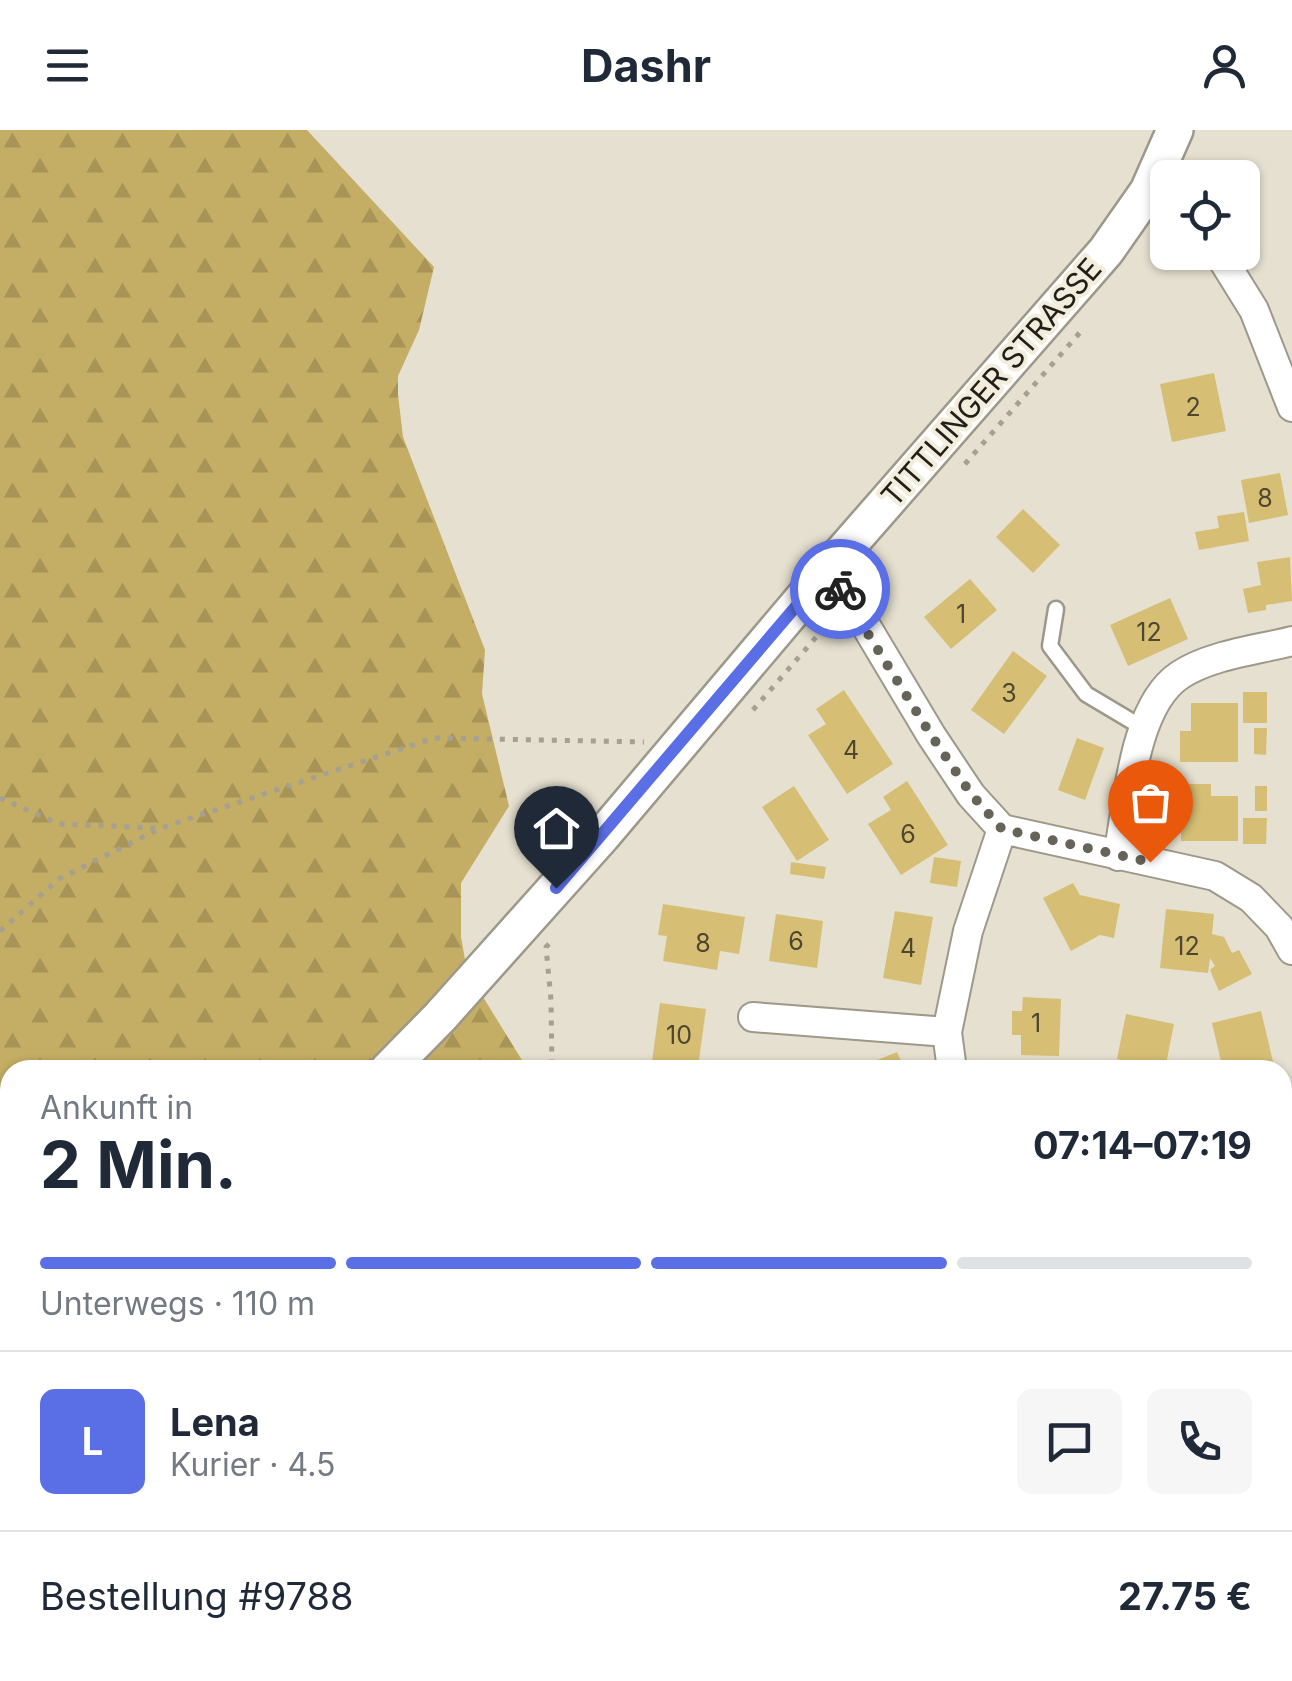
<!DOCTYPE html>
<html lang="de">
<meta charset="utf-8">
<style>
:root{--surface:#fff;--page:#f6f6f7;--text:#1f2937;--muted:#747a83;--line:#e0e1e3;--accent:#5a6ee5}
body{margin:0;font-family:Inter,sans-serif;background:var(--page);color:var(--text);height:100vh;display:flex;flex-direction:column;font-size:38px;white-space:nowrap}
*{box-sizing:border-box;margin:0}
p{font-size:32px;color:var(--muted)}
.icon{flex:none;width:55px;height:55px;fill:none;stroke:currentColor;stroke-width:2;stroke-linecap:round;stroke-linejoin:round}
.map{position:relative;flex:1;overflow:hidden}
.side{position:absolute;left:0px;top:930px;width:1292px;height:622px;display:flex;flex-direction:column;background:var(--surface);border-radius:30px 30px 0 0;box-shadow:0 2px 8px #0004}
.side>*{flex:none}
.fabs{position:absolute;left:1150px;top:30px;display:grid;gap:20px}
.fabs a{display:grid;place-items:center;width:110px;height:110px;border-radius:15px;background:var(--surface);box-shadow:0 2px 8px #0004;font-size:50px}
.pin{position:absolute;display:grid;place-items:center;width:85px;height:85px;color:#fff;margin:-102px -42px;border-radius:50% 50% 50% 0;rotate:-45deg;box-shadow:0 0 10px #0007}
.pin .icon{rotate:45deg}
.courier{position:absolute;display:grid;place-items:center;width:100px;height:100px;margin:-50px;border:8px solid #5a6ee5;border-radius:50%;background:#fff;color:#222;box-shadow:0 2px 12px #0007}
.head em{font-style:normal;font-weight:700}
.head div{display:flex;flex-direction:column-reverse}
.head{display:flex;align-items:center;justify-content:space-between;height:170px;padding:0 40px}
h1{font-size:65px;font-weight:700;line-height:75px}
.bar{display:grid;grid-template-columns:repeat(4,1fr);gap:15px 10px;align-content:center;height:120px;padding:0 40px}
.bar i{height:12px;border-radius:8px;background:var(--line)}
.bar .selected{background:var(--accent)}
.bar p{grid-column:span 4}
.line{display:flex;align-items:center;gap:25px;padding:0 40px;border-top:2px solid var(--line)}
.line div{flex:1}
.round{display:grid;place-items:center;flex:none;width:105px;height:105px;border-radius:15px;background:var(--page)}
header{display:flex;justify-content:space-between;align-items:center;height:130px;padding:0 40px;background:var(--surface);font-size:45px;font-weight:700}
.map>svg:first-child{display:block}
.forest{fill:url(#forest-firs)}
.building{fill:#d6bf75}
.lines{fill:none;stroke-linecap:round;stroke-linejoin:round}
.service-casing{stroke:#9d9889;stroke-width:19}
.minor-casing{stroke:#9d9889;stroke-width:32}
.tertiary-casing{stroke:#9d9889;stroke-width:40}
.path{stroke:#a4a092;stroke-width:5;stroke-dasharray:5 8;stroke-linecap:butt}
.service{stroke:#fff;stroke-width:14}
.minor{stroke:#fff;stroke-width:28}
.tertiary{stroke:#fff;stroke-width:35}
.done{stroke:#666359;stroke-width:10;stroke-dasharray:0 18}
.route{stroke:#5a6ee5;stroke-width:12}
.labels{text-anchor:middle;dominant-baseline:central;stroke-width:8;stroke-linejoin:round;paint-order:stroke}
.number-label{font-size:25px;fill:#4e4730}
.street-label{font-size:30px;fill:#211f19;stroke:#f3eddc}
</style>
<header><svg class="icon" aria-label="menu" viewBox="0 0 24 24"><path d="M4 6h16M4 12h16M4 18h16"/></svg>Dashr<svg class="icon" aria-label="person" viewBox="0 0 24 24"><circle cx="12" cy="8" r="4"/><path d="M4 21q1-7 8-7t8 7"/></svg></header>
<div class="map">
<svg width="1292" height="1551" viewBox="0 0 1292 1551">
<defs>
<pattern id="forest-firs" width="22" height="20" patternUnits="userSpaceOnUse" patternTransform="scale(2.5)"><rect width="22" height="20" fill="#c4ad64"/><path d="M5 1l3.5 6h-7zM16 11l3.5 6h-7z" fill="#a89456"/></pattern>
</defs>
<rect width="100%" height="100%" fill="#e5e0cf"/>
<path class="forest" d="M0 0H307L434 137 419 200 398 246V265L403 307 485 520 482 564 509 676 461 753V807L467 841 528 940H10V1542L1111 1543 1098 1551H0Z"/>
<path class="building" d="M1214 243 1226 301 1172 312 1160 254Z
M1280 343 1288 385 1249 393 1241 350Z
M1023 379 1060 415 1033 443 996 407Z
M1244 382 1249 411 1199 420 1195 402 1219 398 1217 386Z
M1290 427 1292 471 1266 475V480L1248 483 1243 459 1261 455 1257 432Z
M970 449 997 480 951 519 924 487Z
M1170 468 1188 509 1128 536 1110 495Z
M1013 521 1047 546 1004 604 971 580Z
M844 560 893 634 847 664 808 605 826 594 816 579Z
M1243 562H1267V593H1243Z
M1191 573H1238V632H1180V601H1191Z
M1254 598H1267L1266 625 1254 624Z
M1077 608 1104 618 1085 670 1058 660Z
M907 651 948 715 901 745 868 694 891 680 883 667Z
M1181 654H1211V666H1238V711H1181Z
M794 656 829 710 797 731 762 677Z
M1255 656H1267V681H1255Z
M1243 688H1267L1266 714H1243Z
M934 727 961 731 957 757 930 753Z
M791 732 826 737 824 749 790 744Z
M1073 753 1080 765 1120 774 1114 808 1100 805 1071 821 1043 768Z
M663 774 745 787 739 824 720 821 717 840 663 831 667 806 658 805Z
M1166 779 1214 784 1212 804 1224 807 1232 823 1239 820 1252 844 1219 861 1210 840 1215 836 1210 828 1208 843 1160 838Z
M895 781 933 787 921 855 883 848Z
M776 784 823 791 817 838 769 831Z
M1023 867 1061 869 1059 926 1021 925V905H1012V881H1022Z
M660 873 706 879 698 937 652 931Z
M1261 881 1275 940H1223L1212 893Z
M1126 884 1174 894 1165 939 1117 929Z
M897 922 905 940H853Z
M1292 1018V1075L1282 1077V1020Z
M1292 1203V1233L1285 1235 1282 1206Z
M1292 1369V1418L1282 1419V1370Z
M1167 1542H1199L1207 1548 1159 1551Z"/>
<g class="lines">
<defs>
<path id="service" d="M1056 479 1050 516 1086 564 1143 598"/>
<path id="minor" d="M1218 122 1254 180 1292 277
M827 440 863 491 931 605 971 665 1002 699 1215 746 1251 768 1279 797 1292 820
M1118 726C1128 674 1133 576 1180 545 1210 525 1257 520 1292 511
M753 887 947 902
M952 940 947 902 968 801 1002 699
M1292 1127C1283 1144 1283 1152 1292 1169
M1282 1503 1292 1492
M1240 1551 1248 1542"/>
<path id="tertiary" d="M388 940 440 887 602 706 827 440 1106 121 1148 61 1175 0
M0 1330 10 1320"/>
</defs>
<use href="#service" class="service-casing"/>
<use href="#minor" class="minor-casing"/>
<use href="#tertiary" class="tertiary-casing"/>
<path class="path" d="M965 334 1083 199
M753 580 831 490
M0 668 59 694 158 698
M0 801 59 749 161 698 434 608 644 612
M549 814 546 817 551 870 552 940
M215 1542 219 1551
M1048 1542 1053 1551"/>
<use href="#service" class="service"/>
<use href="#minor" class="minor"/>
<use href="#tertiary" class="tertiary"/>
</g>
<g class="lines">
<path class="done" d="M840 459 931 605 971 664 1002 699 1150 732"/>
<path class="route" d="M556 758 827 440 840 459"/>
</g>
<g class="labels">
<g class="number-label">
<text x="1193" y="277">2</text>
<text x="1265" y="368">8</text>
<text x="961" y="484">1</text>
<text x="1149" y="502">12</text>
<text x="1009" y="563">3</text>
<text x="851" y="620">4</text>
<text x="908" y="704">6</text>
<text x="796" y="811">6</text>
<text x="703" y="813">8</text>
<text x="1187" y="816">12</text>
<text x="908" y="818">4</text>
<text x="1036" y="893">1</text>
<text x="679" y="905">10</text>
</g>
<g class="street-label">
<text transform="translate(991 252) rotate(-49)">TITTLINGER STRASSE</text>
</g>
</g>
</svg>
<div class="fabs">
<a><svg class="icon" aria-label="locate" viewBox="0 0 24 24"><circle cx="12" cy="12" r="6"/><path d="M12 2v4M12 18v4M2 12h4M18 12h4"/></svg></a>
</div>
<div class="pin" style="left:1150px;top:732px;background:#ea580c"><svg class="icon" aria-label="bag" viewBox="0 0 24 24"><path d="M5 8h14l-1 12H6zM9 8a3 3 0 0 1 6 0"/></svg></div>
<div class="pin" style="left:556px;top:758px;background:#1f2937"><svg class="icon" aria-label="home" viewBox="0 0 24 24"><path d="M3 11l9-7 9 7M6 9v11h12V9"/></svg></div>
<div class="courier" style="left:840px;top:459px"><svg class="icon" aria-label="bike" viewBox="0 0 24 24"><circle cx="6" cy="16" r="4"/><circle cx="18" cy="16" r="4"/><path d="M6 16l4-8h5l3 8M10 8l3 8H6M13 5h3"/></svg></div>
<section class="side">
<div class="head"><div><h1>2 Min.</h1><p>Ankunft in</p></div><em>07:14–07:19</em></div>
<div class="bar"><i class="selected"></i><i class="selected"></i><i class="selected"></i><i></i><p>Unterwegs · 110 m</p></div>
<div class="line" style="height:180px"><b class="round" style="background:var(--accent);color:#fff">L</b><div><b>Lena</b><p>Kurier · 4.5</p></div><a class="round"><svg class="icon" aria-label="chat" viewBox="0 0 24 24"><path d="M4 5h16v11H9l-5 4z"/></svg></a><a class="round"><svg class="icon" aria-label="phone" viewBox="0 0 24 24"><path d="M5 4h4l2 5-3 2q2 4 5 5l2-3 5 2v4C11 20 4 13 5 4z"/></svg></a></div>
<div class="line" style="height:130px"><div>Bestellung #9788</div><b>27.75 €</b></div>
</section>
</div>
